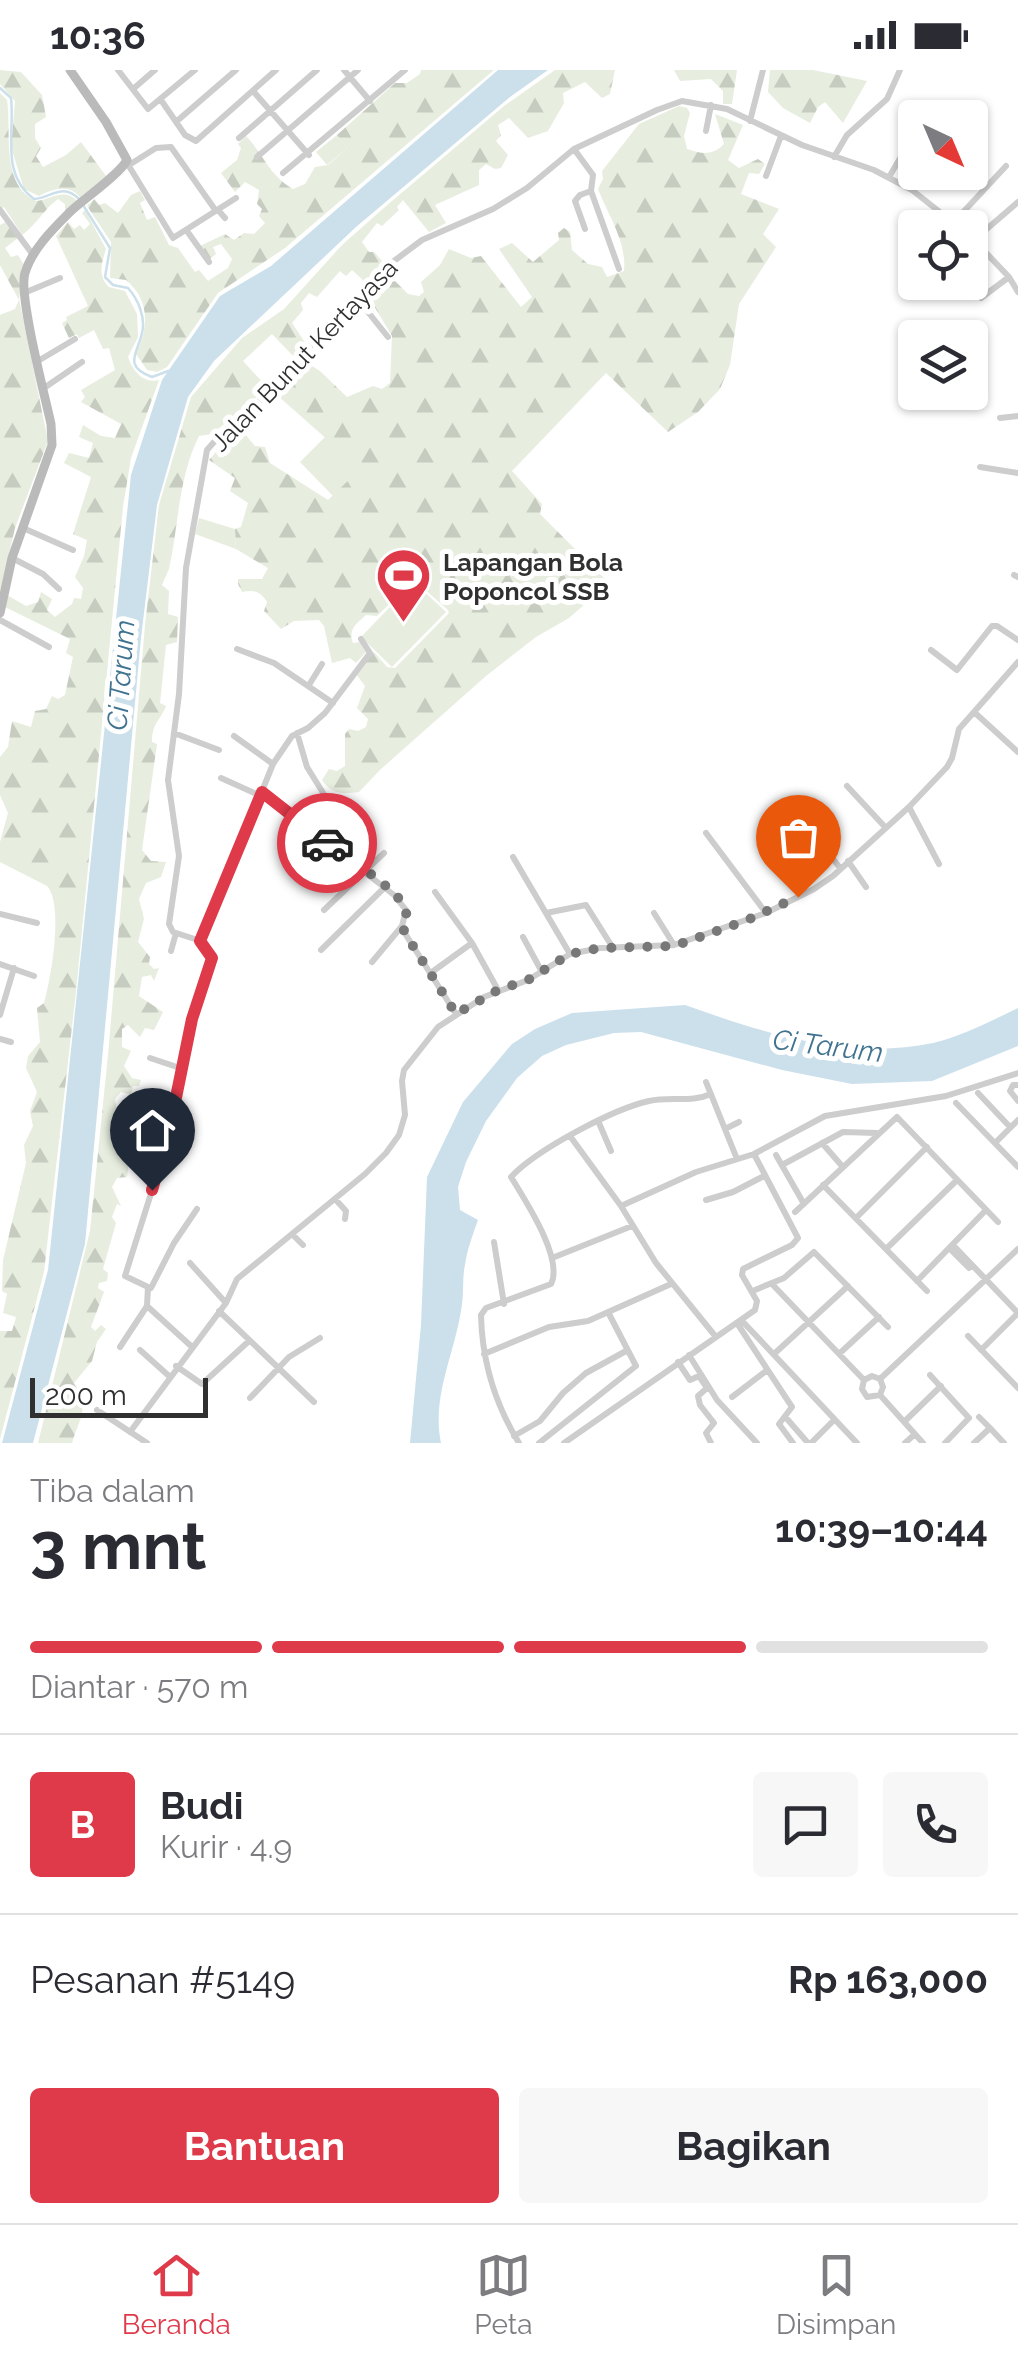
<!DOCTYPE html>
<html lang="id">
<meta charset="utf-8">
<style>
:root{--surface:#fff;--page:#f7f7f7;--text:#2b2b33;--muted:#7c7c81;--line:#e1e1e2;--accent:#df3a4a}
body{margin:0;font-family:Raleway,sans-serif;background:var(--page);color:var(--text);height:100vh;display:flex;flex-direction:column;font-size:38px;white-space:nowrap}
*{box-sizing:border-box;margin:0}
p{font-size:32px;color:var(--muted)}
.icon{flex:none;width:55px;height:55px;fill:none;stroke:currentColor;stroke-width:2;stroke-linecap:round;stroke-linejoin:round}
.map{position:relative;height:1373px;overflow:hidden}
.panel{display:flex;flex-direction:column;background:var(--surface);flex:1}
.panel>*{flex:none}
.needle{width:65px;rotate:136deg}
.controls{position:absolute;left:898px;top:30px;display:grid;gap:20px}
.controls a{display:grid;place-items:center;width:90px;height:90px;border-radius:10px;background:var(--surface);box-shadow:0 2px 8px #0004;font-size:50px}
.scale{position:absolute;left:30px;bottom:25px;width:178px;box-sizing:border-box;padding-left:10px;border:5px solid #303030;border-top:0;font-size:28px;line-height:35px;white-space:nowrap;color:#303030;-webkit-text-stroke:8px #fff;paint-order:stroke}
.pin{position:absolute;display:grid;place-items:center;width:85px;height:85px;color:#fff;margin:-102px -42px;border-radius:50% 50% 50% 0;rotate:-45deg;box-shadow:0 0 10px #0007}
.pin .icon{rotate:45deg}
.courier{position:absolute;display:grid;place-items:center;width:100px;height:100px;margin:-50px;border:8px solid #df3a4a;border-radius:50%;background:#fff;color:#222;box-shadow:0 2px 12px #0007}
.overview em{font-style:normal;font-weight:700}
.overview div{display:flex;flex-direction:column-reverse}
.overview{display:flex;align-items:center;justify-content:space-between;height:170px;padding:0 30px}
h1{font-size:65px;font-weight:700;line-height:75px}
.bar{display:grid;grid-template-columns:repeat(4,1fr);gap:15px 10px;align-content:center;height:120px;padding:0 30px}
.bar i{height:12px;border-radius:8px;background:var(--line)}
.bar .current{background:var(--accent)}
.bar p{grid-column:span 4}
.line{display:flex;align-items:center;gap:25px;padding:0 30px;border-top:2px solid var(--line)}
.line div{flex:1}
.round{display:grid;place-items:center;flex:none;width:105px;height:105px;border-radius:10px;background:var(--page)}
.cta{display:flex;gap:20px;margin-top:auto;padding:20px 30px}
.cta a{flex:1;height:115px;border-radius:10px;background:var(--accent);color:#fff;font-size:40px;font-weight:700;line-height:115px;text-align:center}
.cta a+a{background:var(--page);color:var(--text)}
.status{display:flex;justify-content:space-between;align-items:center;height:70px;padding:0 50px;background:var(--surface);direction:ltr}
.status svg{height:28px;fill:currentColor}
.menu{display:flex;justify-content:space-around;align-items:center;height:140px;border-top:2px solid var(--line);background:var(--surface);font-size:28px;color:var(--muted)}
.menu a{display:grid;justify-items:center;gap:5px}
.menu .current{color:var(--accent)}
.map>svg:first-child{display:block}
.grass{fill:#e7eddf}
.forest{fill:url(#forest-firs)}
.water{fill:#cce0eb}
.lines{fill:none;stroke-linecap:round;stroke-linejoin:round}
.stream{stroke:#cce0eb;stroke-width:2.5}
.street{stroke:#cdcdcd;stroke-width:6}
.secondary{stroke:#bababa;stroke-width:9}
.done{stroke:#787878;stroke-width:10;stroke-dasharray:0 18}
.route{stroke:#df3a4a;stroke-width:12}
.labels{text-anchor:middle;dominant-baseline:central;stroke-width:10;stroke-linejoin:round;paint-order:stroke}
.street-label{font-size:25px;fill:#303030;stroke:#fff}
.poi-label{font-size:25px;font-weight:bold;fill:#303030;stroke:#fff;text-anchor:start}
.water-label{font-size:28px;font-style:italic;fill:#407390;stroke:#fff}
</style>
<div class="status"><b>10:36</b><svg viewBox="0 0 49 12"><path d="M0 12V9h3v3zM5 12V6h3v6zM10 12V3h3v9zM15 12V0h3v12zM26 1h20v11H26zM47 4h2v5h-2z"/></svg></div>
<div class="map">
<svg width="1018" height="1373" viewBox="0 0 1018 1373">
<defs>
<pattern id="forest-firs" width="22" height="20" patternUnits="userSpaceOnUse" patternTransform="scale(2.5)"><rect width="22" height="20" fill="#e7eddf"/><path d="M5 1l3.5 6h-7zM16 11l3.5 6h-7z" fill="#c6ccc0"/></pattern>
</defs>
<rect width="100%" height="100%" fill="#fff"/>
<path class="grass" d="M337 65 347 78 327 95 316 82Z
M326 366 356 395 357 403 333 426 300 392Z
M199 448 235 459 236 479 195 464Z
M414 512 446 542 392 597 361 567Z"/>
<path class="forest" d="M0 0 21 2 42 25 46 47 35 54V68L41 78 36 86 43 97 66 85 81 72 106 106 81 129C71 113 52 119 39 126L24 119 11 77 15 31 0 14Z
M421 0H494L285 178 218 223 167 297 157 302 147 300 136 284C149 258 150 230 126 210L110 208 111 172 87 136 94 129 99 135 105 133 118 143 131 125 140 121 145 130 140 133 147 150 155 147 169 175 178 178 195 202 199 200 208 211 228 198 232 189 221 174 213 177 216 184 210 189 200 176 225 164 234 170 244 163 254 164 265 153 259 146 262 139 257 134 259 120 245 112 235 122 221 103 237 90 241 78 238 74 246 66C264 85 269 105 293 119L305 114 315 97 328 95 347 78 337 65 395 13H407L420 4Z
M555 0H615L610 24 602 28 585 12 563 23 564 33 548 61 528 68 509 48 498 55 501 65 496 71 508 85 501 98 495 99 486 94 479 100V115L435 135 446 153 429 162 403 130 397 137 399 140 382 156 377 153 362 172 369 182H374L384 193 365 212 352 200 346 206 340 201 317 227 309 223 301 233 303 240 292 253 306 274 295 288 272 264 243 291 268 318 212 364 199 366C178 408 179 454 169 499L162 515 169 521 168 544 178 547 177 572 166 575 160 633 166 636C160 651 152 653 152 672L157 674 142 780 151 791 166 792 161 807 146 813 139 829 144 849 138 872 150 887 149 894 154 899 159 898 154 911 151 905 142 907 139 926 163 942 154 960 145 958 140 967 128 955 122 959V977L131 981 124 996 132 1008 141 1010 139 1016H133L131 1025 121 1022 115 1029 117 1042 123 1040 129 1045 124 1057 120 1059 121 1070 136 1069 143 1080 135 1082 129 1093 127 1107 117 1108 112 1117 121 1136 117 1134 112 1147 116 1153 103 1199 108 1203 107 1211 99 1213 98 1218 104 1222 91 1257 95 1261 101 1255 106 1259 97 1272 92 1291 74 1313C91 1337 79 1349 72 1373H38L90 1161 108 985 145 555 159 435 191 327 242 268 284 239 342 175 385 137 504 36Z
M674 0H737L732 34H723V21L711 9 680 11Z
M770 0H813L867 11 843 53 825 32 818 37 810 53 783 38 768 22Z
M0 23 7 30C12 63 0 114 36 131 51 130 64 117 77 131L65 142V134L58 129C44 139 37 154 22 165L4 137 0 139Z
M679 36 687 38 690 43 684 66 687 79C702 84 712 86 724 74L715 44 743 55 728 90 739 98 758 89 765 94 759 104 749 103 741 124 779 139 763 164 776 177 739 234 730 295 720 319 698 342 668 362 606 303 512 401 542 434 540 444 609 513 569 548 536 567 486 606 381 699 359 722C343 724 332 725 322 710L329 699 337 701 345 696V664L349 659 358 661 366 657 368 649 357 638 365 616 356 604 374 582 387 597 395 598 449 543 448 540 414 510 377 546 366 545C356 554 348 559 353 573L360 572 366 582 356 593 350 588 332 593 324 556 319 550 294 551 281 559 264 541 267 532C261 522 254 519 242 522L238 514V509H262L268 498 236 479 235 459 241 457 248 433 230 421 235 408 209 390 244 350V363L255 376 265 377 270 393 328 430 356 403V395L277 325 304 291 320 301 347 327 373 316 382 319 390 313 392 266 371 231 373 221 391 207 408 224 419 226 424 222 421 212 440 195 449 179 471 188 481 186 521 237 532 227 499 179 512 173 533 192 559 170 558 163 564 158 570 162 572 180 588 194 602 197 607 207 624 201C627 172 608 145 598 119L603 109 602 101 639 54Z
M85 140 106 179C102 193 97 205 109 217L125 221 137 244 138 267 128 287C133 301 143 314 159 310L131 388 123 437 76 922 44 1202 0 1369V1261H12L16 1247 3 1243 7 1224 2 1221 3 1190 26 1093 24 1075 33 1056 30 1041 37 1022 26 998 28 986 40 972 37 938 44 933C51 909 64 834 47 816L0 792V772L8 743 0 725V687L8 677 12 651 31 657 35 641 46 639 52 626 58 629 65 625 73 587 66 583 70 569 5 537 7 525 26 536 38 532 41 522 52 529 47 540 55 547 72 534 74 528 81 529 83 518 75 507 84 486 87 470 73 464 91 407 64 393 69 383 89 388 93 373 79 367 83 355 101 366 115 368 121 354 81 332 85 327 81 320 115 300 109 278 103 279 94 260 79 268 77 264 69 268 62 253 67 250 66 247 88 236 56 166 68 152 74 159 80 155 84 160 90 154 82 143Z
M6 152 18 168 5 178 11 187 18 185 24 195 19 229 48 371 15 458 0 523V245L15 239 19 230 0 195V155Z"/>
<path class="water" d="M498 0H548L510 27 356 157 214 291 188 327 157 435 141 568 85 1174 33 1373H2L48 1200 131 405 162 310 220 226 271 196Z
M685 935C764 963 848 991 933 973 962 966 991 951 1018 938V976L932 1011 852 1014 782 1000 641 962 614 963 566 975 542 986 517 1008 486 1051 466 1092 458 1117 460 1140 478 1150C473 1164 467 1180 465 1195 462 1208 464 1221 462 1234 456 1282 431 1325 441 1373H410L421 1255 427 1107 463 1032 512 974 535 959 572 943Z"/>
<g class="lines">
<path class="stream" d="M0 18 11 28C15 63 0 104 34 129 51 128 62 112 79 129
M83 135 110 178 105 207 113 215 128 218C138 229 146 248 142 263 138 283 122 296 152 307L171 300"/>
<path class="street" d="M118 0 148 39 195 0
M344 0 370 31
M133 19 155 0
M253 21 309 85
M161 30 185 65 196 71 276 0
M925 48V47
M177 51 236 0
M750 51 763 0
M706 61 711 35
M239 68 317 0
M574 79 593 105 591 121 619 199
M257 87 358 0
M834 87 847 65 887 29 900 0
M127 93 173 168 236 128
M129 95 156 78 171 77 216 141
M283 103 405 0
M766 106 781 66
M889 107 915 63
M0 140 33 185
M218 140 225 148
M954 152 1006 96
M585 159 575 131 580 125 591 121
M187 161 209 192
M970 166 1009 207 1018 222
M974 170 1018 132
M24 223 60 208
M356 227 388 267
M981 228 1009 207
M38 291 75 269
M44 318 82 292
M1000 348 1018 346
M980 397 1018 403
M23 458 73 480
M12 488 43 504 59 519
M1014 505 1018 507
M0 550 49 577
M237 579 274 593 333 633
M931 580 957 600 992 556H997L1018 570
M309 615 322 594
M974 642 1018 682
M174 663 219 680
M297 663 307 697 325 726 304 755
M234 666 273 694
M221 708 261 726
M847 716 885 757
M262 722 394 825 406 840 402 856 406 865 456 944
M909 737 939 794
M804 751 840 798
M706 763 766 843
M513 787 570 884
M848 791 866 817
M435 822 472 873 498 920
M324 840 384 783
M546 843 586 835 613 878
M654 843 674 875
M0 844 37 853
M523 867 542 902
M201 871 173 862 169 854 179 786 168 710 179 624 186 498 207 380 221 364 279 314 323 260 390 194 422 170 493 139 527 118 574 79 657 40 682 31 727 39 802 75 874 100 912 120 960 158
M201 871 273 694 292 666 308 658 325 643 370 583 361 569
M321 880 385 817
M171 881 176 863
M372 892 402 856
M0 894 34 906
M432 902 472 873
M0 945 14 898
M0 969 11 972
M150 988 180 998
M706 1012 737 1089
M1018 1015H1013L1010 1021 1018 1031
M978 1023 1010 1057
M956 1033 1018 1097
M599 1053 611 1081
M725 1059 739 1052
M570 1066 621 1136 656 1193 716 1267
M822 1073 842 1096
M995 1073 1018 1050
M776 1085 804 1134
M782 1095 843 1062 877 1063
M823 1115 927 1221
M335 1129 346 1141 345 1149
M706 1130 733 1122 764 1106
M621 1136 696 1102 754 1084
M795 1142 897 1047 998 1152
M856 1148 927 1077
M292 1164 303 1175
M494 1172 504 1234
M953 1175 1018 1243
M886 1179 957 1110
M950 1179 969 1198
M552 1188 632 1156
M190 1193 226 1233
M917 1211 986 1140
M772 1214 864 1310
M151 1218 174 1173 197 1139
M755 1220 784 1208 814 1182 888 1257
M219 1241 314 1332
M737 1253 792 1337 779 1354 793 1373
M744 1253 857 1373
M968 1266 1018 1318
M191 1276 147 1236 148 1217 125 1206 165 1079 185 976 212 889 201 871
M120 1277 147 1236
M140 1280 169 1306
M981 1280 1018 1243
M840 1283 879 1247
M484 1284 549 1257 588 1251 671 1214
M774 1284 848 1216
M689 1285 717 1330 757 1373
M678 1292 690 1310 699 1306 707 1318 698 1326 700 1335 714 1353 706 1363 711 1373
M176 1296 202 1314 249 1271
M930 1305 969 1348 945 1373
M880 1309 1018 1179
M880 1325 867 1327 862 1319 864 1310 872 1306 880 1309 883 1317 880 1325 923 1373
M732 1327 766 1301
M250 1328 289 1287 320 1268
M97 1340 147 1373
M979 1347 990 1358
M788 1350 808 1373
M905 1351 941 1316
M130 1362 226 1233 237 1209 365 1104 386 1083 399 1065 405 1045 402 1011 404 1000 438 957 484 927 528 910 570 884 600 878 674 875 766 843 814 819 833 806 909 737 947 697 952 688 959 659 1018 592
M514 1366 540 1351 563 1323 586 1303 626 1281
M519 1373C495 1334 482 1290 481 1245L486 1238 551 1214C564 1189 525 1130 511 1107 536 1080 613 1039 649 1031 670 1026 691 1033 711 1024
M539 1373 636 1296 608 1242
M564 1373 755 1240 757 1231 742 1205 743 1199 792 1175 798 1168 754 1084 825 1046 946 1026 1018 1003
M811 1373 834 1350
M905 1373 915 1364
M974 1373 990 1358 1004 1373"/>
<path class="secondary" d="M0 543 12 488 52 375 51 354C45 326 18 224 25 203 32 179 54 158 71 141 84 129 121 103 127 90L106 52 70 0"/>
</g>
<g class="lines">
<path class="done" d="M327 773C344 786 402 821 406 841 407 846 404 852 402 856L406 865 456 944 498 920 528 910 570 884 600 878 674 876 745 851 798 827"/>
<path class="route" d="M152 1120 170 1057 192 949 212 888 200 871 262 722 327 773"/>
</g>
<defs>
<symbol id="stadium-pin" viewBox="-11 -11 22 30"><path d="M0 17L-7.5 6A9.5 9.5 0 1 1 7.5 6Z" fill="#df3a4a" stroke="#fff"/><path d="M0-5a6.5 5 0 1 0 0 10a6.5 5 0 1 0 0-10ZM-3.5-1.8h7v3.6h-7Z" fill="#fff"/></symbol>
</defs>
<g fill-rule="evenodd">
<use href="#stadium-pin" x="372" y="474" width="63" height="86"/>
</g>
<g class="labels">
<g class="street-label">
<text transform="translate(304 285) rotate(-46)">Jalan Bunut Kertayasa</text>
</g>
<g class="poi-label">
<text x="443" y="492">Lapangan Bola<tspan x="443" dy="29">Poponcol SSB</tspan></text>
</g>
<g class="water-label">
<text transform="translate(121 605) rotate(-86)">Ci Tarum</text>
<text transform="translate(828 976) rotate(7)">Ci Tarum</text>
</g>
</g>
</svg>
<div class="controls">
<a><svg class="needle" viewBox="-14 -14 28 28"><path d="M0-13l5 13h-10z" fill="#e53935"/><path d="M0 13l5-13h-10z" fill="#7c7c81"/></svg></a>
<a><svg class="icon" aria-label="locate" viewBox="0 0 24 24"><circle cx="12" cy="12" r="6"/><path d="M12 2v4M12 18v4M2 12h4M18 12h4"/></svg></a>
<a><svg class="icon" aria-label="layers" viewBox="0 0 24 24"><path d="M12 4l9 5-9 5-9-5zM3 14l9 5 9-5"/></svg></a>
</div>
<div class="scale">200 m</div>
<div class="pin" style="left:798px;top:827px;background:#ea580c"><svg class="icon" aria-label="bag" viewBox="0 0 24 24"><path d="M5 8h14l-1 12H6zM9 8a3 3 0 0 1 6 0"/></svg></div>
<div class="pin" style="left:152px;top:1120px;background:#1f2937"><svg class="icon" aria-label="home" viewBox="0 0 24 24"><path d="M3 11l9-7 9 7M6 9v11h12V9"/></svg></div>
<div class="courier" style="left:327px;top:773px"><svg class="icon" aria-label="car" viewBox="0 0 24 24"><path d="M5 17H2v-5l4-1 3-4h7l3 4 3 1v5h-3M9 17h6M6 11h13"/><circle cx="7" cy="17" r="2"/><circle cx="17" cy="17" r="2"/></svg></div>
</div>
<section class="panel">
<div class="overview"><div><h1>3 mnt</h1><p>Tiba dalam</p></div><em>10:39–10:44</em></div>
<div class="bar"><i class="current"></i><i class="current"></i><i class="current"></i><i></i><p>Diantar · 570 m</p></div>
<div class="line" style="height:180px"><b class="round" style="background:var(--accent);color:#fff">B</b><div><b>Budi</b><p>Kurir · 4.9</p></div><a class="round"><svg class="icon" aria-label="chat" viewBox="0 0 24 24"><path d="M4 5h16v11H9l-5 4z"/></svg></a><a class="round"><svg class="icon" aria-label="phone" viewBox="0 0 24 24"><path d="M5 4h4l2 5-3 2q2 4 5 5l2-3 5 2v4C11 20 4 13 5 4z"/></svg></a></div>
<div class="line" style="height:130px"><div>Pesanan #5149</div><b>Rp 163,000</b></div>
<div class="cta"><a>Bantuan</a><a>Bagikan</a></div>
</section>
<nav class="menu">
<a class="current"><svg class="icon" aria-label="home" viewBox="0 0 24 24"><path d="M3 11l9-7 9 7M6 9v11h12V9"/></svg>Beranda</a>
<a><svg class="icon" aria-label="map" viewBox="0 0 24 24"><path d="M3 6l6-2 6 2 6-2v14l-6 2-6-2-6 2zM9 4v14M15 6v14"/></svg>Peta</a>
<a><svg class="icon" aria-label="saved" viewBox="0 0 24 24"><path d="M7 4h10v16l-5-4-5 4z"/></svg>Disimpan</a>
</nav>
